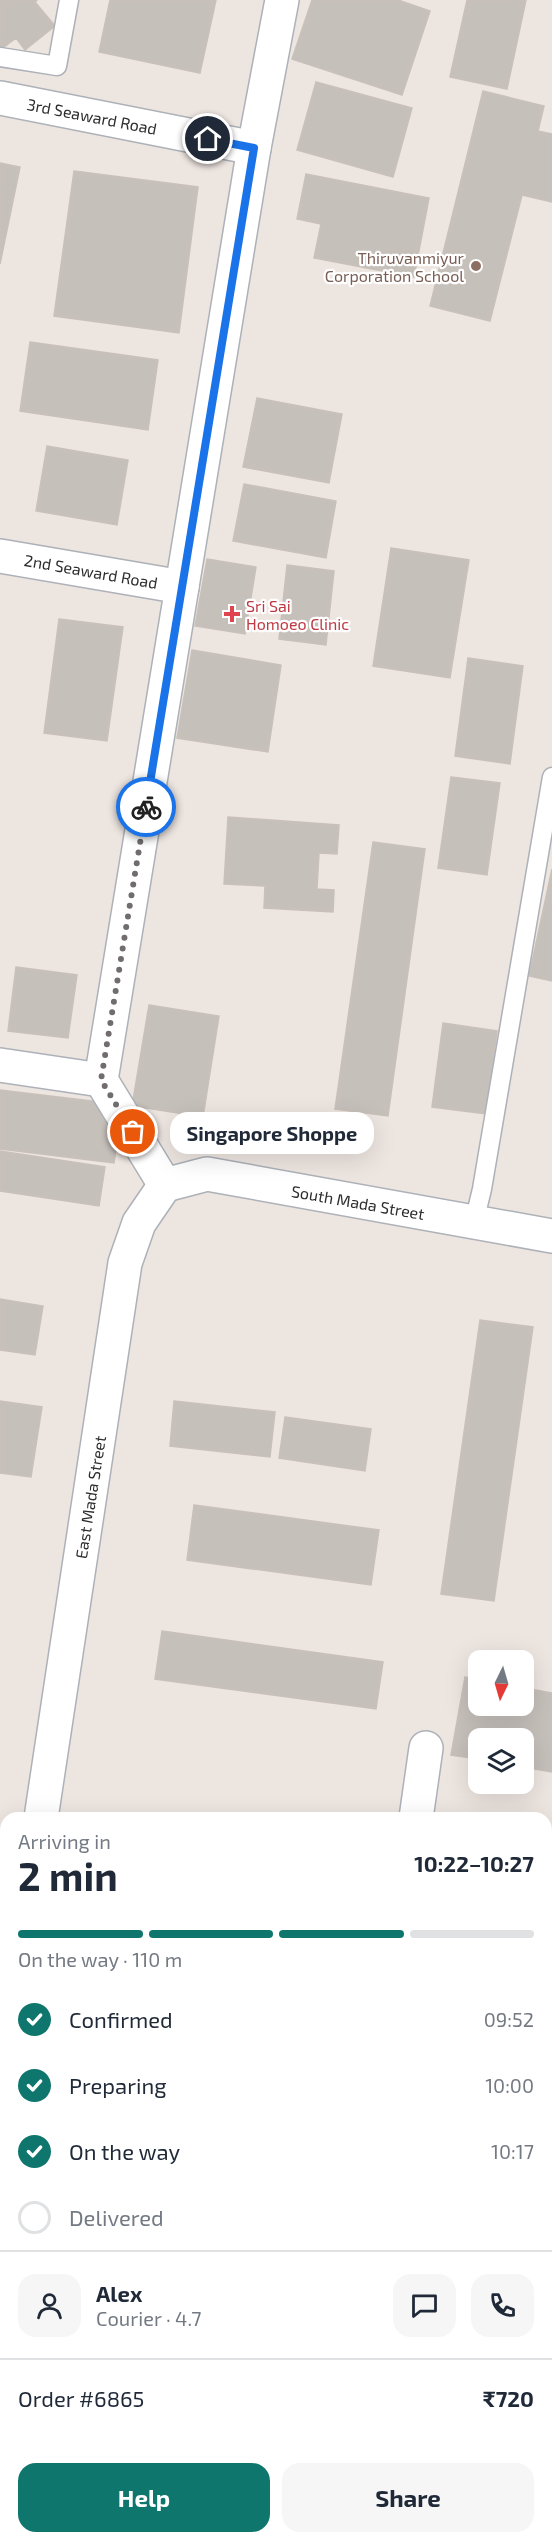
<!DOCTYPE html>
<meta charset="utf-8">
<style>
:root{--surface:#fff;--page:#f6f6f7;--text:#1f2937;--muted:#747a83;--line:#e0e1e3;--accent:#0f766e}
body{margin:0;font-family:"Exo 2",sans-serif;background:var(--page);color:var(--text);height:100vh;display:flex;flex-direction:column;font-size:22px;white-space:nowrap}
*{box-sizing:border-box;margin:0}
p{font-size:20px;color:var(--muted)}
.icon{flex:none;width:33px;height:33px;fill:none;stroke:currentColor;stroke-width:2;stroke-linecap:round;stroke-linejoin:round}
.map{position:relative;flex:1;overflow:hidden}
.drawer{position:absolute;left:0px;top:1812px;width:552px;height:732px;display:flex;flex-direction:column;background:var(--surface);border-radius:18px 18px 0 0;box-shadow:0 6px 24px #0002}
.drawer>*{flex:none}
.needle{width:39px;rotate:185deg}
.controls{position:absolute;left:468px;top:1650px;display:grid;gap:12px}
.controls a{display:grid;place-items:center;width:66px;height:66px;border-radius:12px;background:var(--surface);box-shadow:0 6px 24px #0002;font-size:30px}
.pin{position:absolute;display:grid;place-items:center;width:51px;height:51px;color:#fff;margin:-26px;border:3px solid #fff;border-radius:50%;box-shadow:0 2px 6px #0007}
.courier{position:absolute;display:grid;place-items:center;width:60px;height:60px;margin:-30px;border:4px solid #1a73e8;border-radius:50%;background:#fff;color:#222;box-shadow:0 2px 8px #0007}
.bubble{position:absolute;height:42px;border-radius:18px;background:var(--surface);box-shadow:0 6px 24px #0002;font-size:20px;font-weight:700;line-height:42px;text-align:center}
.summary em{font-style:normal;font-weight:700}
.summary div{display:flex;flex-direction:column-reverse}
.summary{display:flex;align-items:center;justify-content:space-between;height:102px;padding:0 18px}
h1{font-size:39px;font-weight:700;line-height:45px}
.bar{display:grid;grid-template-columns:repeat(4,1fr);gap:9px 6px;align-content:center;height:72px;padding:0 18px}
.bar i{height:8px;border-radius:4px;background:var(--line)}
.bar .active{background:var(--accent)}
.bar p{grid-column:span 4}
.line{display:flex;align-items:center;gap:15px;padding:0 18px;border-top:2px solid var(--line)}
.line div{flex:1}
.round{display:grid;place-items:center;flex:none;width:63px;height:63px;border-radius:18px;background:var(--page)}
ol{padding:0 18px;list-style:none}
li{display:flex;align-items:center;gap:18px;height:66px}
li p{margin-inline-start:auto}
li .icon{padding:6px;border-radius:50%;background:var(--accent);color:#fff;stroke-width:4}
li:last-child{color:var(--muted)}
li i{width:33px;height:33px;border:3px solid var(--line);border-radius:50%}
.action{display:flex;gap:12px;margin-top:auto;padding:12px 18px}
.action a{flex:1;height:69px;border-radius:18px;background:var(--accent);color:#fff;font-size:24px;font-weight:700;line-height:69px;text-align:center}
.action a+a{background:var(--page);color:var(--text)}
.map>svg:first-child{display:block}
.building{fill:#c6c0bb;stroke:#c9c0b9;stroke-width:1.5}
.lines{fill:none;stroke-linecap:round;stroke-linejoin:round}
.lane-casing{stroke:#adb1b8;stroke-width:21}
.street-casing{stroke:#adb1b8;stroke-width:36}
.secondary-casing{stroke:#adb1b8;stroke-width:36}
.lane{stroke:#fff;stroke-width:18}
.street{stroke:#fff;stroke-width:33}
.secondary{stroke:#fff;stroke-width:33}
.done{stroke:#706d6c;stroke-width:6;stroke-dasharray:0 10.8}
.route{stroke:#1a73e8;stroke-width:8}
.education-dot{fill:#8d6e63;stroke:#fff;stroke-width:2}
.health-dot{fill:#e0444e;stroke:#fff;stroke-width:2}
.labels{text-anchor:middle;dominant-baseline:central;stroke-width:4.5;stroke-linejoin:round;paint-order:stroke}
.street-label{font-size:16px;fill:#2d2d2d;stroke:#fff}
.education-label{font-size:16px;fill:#785e54;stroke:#fff;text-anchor:end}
.health-label{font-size:16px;fill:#be3a42;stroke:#fff;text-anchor:start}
</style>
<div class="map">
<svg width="552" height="2544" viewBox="0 0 552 2544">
<rect width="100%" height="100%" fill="#ede5e0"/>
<path class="building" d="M0 0H37L35 2 55 26 25 50 16 38 0 50Z
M110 0H216L200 73 99 52Z
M312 0H398L430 11 402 95 292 59Z
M467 0H526L507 89 450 77Z
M316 82 412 108 393 177 297 150Z
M483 91 544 106 538 131 552 134V202L522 195 490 321 430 306Z
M0 163 20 167 0 264Z
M74 171 198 187 179 333 54 316Z
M306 174 429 198 414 277 314 258 321 224 297 219Z
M30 342 158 360 148 430 20 411Z
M257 398 342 414 329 483 243 467Z
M47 446 128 460 117 525 36 511Z
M244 484 336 501 326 558 233 541Z
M391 548 469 560 450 678 373 666Z
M207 559 256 567 245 634 195 626Z
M287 565 334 571 326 645 279 639Z
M59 619 123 627 107 741 44 733Z
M192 650 281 665 268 752 177 738Z
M468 658 523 666 510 764 455 756Z
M451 777 500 783 487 875 438 868Z
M228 817 339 825 337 854 319 853 317 889 334 890 333 912 264 908 265 886 224 884Z
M373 842 425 849 388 1116 335 1109Z
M552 869V981L529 976Z
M16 967 77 975 68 1038 8 1031Z
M149 1005 219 1016 203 1117 132 1106Z
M443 1023 497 1031 486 1114 432 1107Z
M0 1090 100 1102 119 1130 114 1163 0 1149Z
M0 1151 105 1167 99 1206 0 1191Z
M0 1299 43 1306 35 1355 0 1350Z
M480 1320 533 1327 494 1601 441 1594Z
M0 1401 42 1407 31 1477 0 1473Z
M174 1401 275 1412 270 1457 170 1446Z
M285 1417 371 1429 365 1471 279 1458Z
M194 1505 379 1530 371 1585 187 1560Z
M162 1631 383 1662 376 1709 155 1679Z
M465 1677 478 1680V1706H524V1688L552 1693V1772L524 1767V1738H478V1759L451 1755Z
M546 2381 552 2382V2420H546Z
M22 2538H73V2544H22Z
M78 2538H143V2544H77Z
M149 2538H170V2544H148Z
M177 2538H226L240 2539V2544H177Z
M382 2538H436L435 2544H381Z
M240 2539 277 2544H240Z"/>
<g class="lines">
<defs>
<path id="lane" d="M0 57 57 66 69 0
M474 1222 482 1189 552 777"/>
<path id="street" d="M0 98 254 148
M0 556 182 587
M0 1065 101 1080
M41 1818 125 1263 139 1223 165 1185
M416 1818 426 1748
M0 2095 6 2055
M0 2361 6 2365
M546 2439 552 2440
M0 2516 6 2505
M314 2538 325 2544"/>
<path id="secondary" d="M282 0 254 148 101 1080 165 1185 207 1174 552 1236"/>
</defs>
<use href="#lane" class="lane-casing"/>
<use href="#street" class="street-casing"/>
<use href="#secondary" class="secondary-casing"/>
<use href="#lane" class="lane"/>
<use href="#street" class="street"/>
<use href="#secondary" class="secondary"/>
</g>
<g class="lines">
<path class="done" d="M133 1132 101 1080 146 807"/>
<path class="route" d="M146 807 254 148 208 139"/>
</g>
<circle class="education-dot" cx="476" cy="266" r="6"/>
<path class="health-dot" d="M229 605h6v6h6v6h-6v6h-6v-6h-6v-6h6z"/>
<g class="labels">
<g class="street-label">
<text transform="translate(92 116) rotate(11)">3rd Seaward Road</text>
<text transform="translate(91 571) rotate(10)">2nd Seaward Road</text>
<text transform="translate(358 1202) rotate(10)">South Mada Street</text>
<text transform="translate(90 1497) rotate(-81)">East Mada Street</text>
</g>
<g class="education-label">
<text x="464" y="257">Thiruvanmiyur<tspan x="464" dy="18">Corporation School</tspan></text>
</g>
<g class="health-label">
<text x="246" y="605">Sri Sai<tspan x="246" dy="18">Homoeo Clinic</tspan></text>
</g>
</g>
</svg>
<div class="controls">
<a><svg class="needle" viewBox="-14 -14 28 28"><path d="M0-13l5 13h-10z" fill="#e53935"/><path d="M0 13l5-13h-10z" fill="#747a83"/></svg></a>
<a><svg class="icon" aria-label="layers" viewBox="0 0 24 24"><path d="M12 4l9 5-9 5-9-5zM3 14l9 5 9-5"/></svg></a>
</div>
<div class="pin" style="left:133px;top:1132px;background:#ea580c"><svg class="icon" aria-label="bag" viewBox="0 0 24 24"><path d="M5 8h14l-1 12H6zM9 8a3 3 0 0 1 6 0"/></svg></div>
<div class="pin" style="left:208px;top:139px;background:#1f2937"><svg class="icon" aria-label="home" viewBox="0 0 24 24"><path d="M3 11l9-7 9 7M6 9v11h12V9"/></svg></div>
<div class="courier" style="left:146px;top:807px"><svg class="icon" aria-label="bike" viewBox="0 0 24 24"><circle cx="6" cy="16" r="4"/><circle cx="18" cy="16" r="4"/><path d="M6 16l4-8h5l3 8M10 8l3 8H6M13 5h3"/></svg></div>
<div class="bubble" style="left:170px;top:1112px;width:204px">Singapore Shoppe</div>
<section class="drawer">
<div class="summary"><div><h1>2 min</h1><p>Arriving in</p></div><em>10:22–10:27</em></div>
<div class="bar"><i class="active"></i><i class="active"></i><i class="active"></i><i></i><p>On the way · 110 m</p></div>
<ol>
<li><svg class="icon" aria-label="check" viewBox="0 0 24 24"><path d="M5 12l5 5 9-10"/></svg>Confirmed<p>09:52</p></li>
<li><svg class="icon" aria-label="check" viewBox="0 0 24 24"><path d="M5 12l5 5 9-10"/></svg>Preparing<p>10:00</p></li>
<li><svg class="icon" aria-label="check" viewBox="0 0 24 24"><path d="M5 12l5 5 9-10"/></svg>On the way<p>10:17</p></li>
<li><i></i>Delivered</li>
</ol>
<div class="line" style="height:108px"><a class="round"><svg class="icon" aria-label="person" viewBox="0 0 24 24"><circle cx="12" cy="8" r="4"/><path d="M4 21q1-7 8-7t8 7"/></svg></a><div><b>Alex</b><p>Courier · 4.7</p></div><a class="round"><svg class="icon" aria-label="chat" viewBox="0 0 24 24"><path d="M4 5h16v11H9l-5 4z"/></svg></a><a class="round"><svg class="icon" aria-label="phone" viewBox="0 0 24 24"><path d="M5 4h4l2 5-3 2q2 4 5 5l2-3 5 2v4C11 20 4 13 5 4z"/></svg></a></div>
<div class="line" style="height:78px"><div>Order #6865</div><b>₹720</b></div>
<div class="action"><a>Help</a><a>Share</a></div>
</section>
</div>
